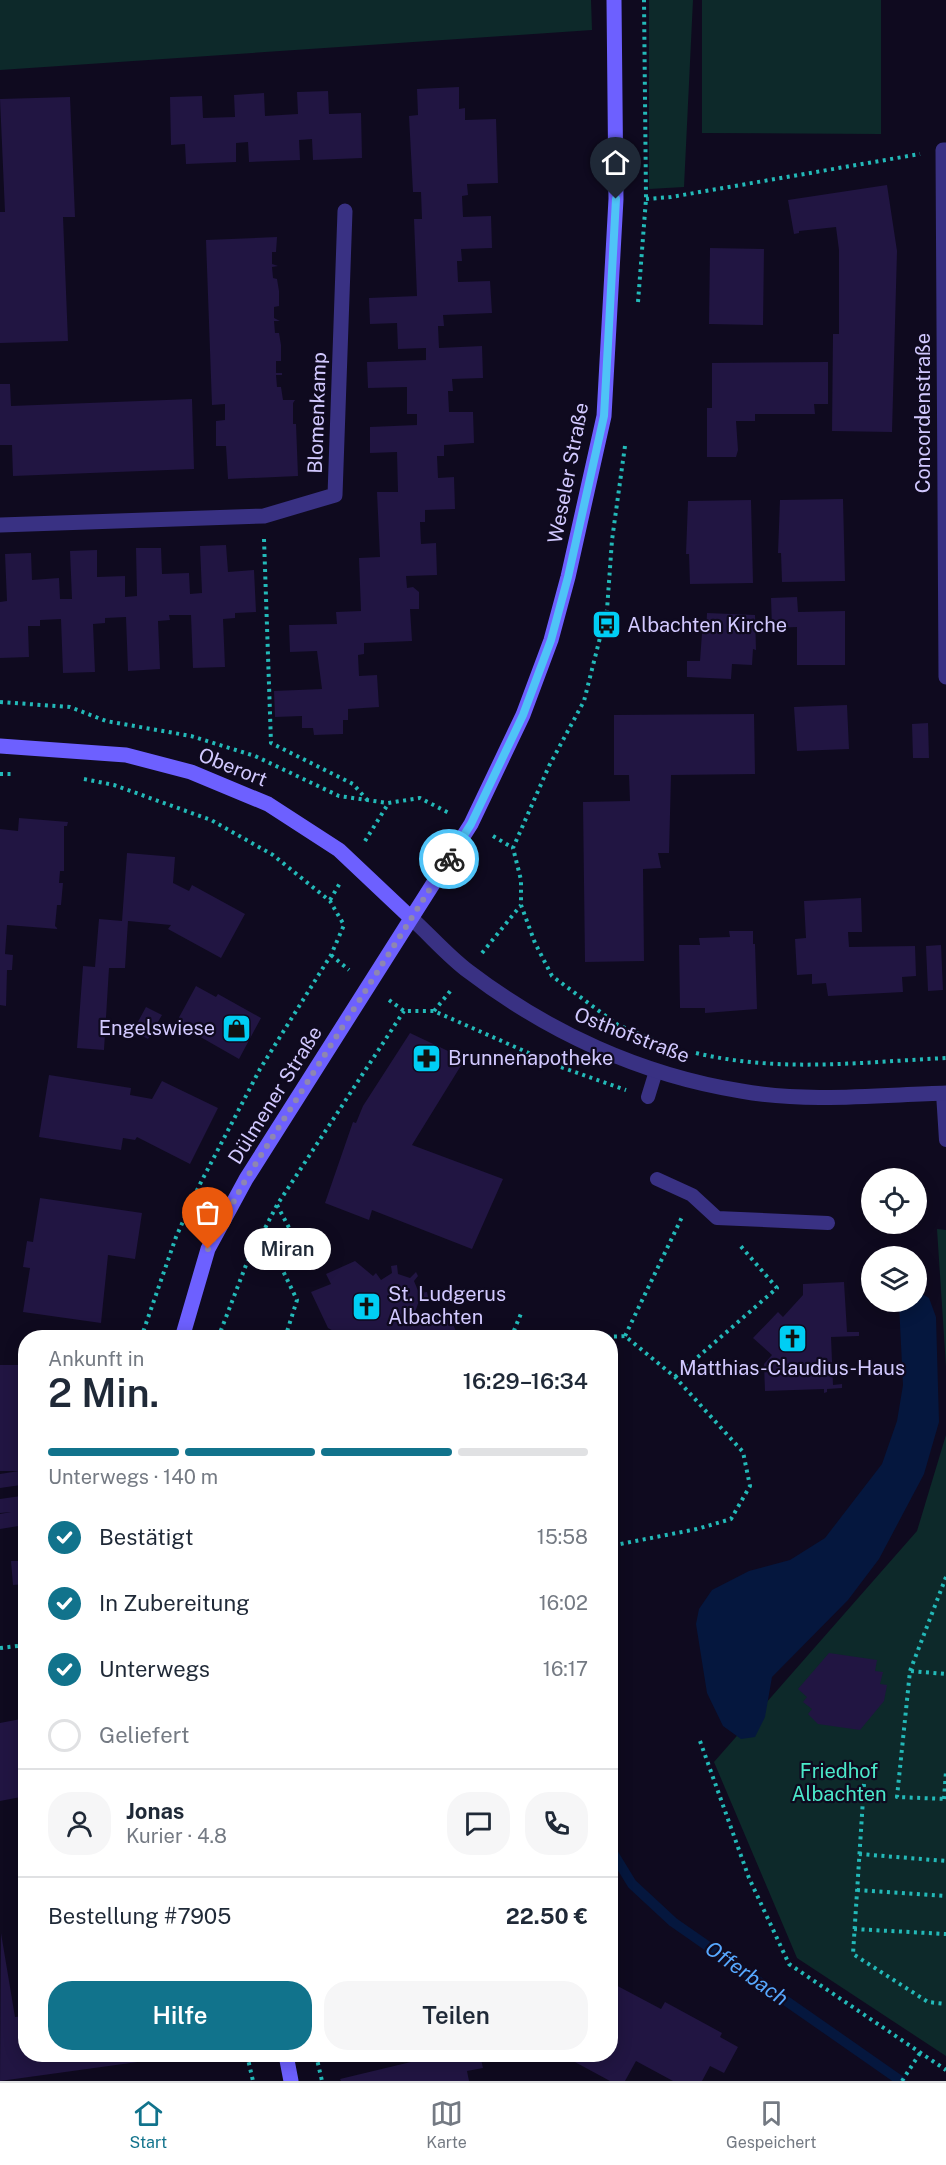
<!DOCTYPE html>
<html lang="de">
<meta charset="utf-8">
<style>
:root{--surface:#fff;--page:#f6f6f7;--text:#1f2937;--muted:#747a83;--line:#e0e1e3;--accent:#11738c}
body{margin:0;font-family:"Public Sans",sans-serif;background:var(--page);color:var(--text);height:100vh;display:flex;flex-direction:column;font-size:22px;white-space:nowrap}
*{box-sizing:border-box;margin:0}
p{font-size:20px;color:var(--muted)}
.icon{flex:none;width:33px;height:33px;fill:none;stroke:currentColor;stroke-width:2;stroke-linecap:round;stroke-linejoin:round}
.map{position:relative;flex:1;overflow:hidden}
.side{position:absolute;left:18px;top:1330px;width:600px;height:732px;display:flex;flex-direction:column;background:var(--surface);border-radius:24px;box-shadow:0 3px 15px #0003}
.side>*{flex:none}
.fabs{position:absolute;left:861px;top:1168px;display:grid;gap:12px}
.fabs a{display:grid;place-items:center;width:66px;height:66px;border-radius:50%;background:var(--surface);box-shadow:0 3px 15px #0003;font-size:30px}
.pin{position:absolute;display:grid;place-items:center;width:51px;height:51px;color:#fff;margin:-62px -26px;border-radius:50% 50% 50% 0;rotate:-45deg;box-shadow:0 0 6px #0007}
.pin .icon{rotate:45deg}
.courier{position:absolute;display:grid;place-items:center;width:60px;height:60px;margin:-30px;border:4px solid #4fc3f7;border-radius:50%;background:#fff;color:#222;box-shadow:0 2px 8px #0007}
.bubble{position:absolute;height:42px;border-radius:21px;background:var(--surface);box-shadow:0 3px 15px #0003;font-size:20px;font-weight:600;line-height:42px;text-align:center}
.headline em{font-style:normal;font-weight:600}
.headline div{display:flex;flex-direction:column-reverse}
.headline{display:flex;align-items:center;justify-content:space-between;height:102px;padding:0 30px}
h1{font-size:39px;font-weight:600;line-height:45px}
.bar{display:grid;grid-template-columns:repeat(4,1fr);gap:9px 6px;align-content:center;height:72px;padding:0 30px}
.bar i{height:8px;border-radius:4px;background:var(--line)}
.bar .current{background:var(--accent)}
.bar p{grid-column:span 4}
.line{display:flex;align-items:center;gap:15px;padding:0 30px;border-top:2px solid var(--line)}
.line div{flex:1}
.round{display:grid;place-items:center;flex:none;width:63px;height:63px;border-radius:24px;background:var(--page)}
ol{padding:0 30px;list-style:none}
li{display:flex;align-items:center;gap:18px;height:66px}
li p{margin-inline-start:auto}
li .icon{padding:6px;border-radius:50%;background:var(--accent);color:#fff;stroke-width:4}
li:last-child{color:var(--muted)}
li i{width:33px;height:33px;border:3px solid var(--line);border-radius:50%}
.action{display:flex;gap:12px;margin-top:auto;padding:12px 30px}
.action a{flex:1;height:69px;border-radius:24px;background:var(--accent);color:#fff;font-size:24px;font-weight:600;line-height:69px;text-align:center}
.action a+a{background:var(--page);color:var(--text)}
.dock{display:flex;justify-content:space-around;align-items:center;height:84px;border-top:2px solid var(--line);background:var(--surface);font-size:16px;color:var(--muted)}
.dock a{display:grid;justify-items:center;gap:3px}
.dock .current{color:var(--accent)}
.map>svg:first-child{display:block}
.green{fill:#0d292a}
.water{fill:#05173e}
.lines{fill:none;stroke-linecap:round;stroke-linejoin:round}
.stream{stroke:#05173e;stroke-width:10}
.building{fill:#211542}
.path{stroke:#23b9b8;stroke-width:4;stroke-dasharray:3 4.5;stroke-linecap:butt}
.service{stroke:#393183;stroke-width:14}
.minor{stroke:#393183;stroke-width:15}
.tertiary{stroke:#393183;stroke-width:15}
.secondary{stroke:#6d60ff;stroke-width:15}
.done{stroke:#8e86b1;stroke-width:6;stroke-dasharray:0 10.8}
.route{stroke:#4fc3f7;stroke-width:8}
.labels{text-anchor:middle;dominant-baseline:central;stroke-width:4.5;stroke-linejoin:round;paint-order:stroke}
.street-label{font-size:20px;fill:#d2c9ff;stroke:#0f0a1f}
.poi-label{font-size:20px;fill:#d2c9ff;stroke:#0f0a1f;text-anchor:start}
.park-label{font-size:20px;fill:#4be8ca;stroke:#0f0a1f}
.water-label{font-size:21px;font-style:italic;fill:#57a8ff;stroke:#0f0a1f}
</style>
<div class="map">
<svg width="946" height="2081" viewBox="0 0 946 2081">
<rect width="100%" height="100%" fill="#0f0a1f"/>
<path class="green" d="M0 0H591L592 30 0 70Z
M649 0H693L684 187 649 189Z
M702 0H881V134L702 133Z
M937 1229 946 1230V1367Z
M946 1435V2056L797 1958 714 1762 917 1531Z"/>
<path class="water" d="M917 1291 929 1298 936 1317 939 1422 924 1474 879 1559 848 1600 772 1677 765 1717 755 1737 741 1739 723 1726 707 1693 696 1624 699 1609 712 1590 749 1571 790 1560 825 1538 882 1464 897 1421 903 1385 899 1304 916 1302Z"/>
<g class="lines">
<path class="stream" d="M610 1848 632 1884 673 1922 901 2081"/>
</g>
<path class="building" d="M459 87V109L465 108V120L496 119 498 183 467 184 468 195 462 196 463 217 491 216 492 248 461 249 462 261H457L458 282 490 281 492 313 443 315 444 326H438L439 348 482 346 483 378 452 379 453 391H448L449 412H473L474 443 444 445V456H437L438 478 454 477 455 509 425 510V522H420L421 544 436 543 437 575 406 576 407 588 413 587 419 592V609H410L412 641 364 643V654L358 655 359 676 377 675 379 707 348 709V720H343V734L314 735 313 728H302V716L275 717 274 691 322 689 317 651 290 652 289 625 337 624 336 612 361 611 359 558 380 557 377 492H398L397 452 370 453V427L417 425V414H407V387L368 388 367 362 426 360V348L398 349 397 323 370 324 369 298 417 296 414 219H422L421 192H413L409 116 418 115 417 89Z
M328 91 329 114 361 113 362 158 313 160 312 139 299 140 300 160 249 162 248 142 236 143V162L186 164 185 144 171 145 170 97 202 96 203 118 235 117 234 95 264 93 265 116 298 114 297 92Z
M70 97 75 217H63L68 341 0 343V212H5L0 99Z
M887 185 897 251 892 432 832 431 833 334H839V250L836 227 799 231V233L794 234 788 200Z
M277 237 276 252H272V264L278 266 272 267 273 278 277 279 279 291V306L274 307V318L280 321H274L275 333H279L281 345V361H276V373H282V375H276L277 387H281L283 400H295L293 403V424H296L298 476 228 479 226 446H216V421L225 420V404L212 405 206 240Z
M710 248 764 249 763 325 709 324Z
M828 362V404H814L815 414H755V421H736L738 450 736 457H707V408H712V363Z
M0 384H10L11 406 192 399 194 469 13 476 12 445H0Z
M843 499 845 581 782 582 781 553H778L780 500Z
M751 500 753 583 690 584 689 554H686L688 501Z
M226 545 228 572 254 570 256 612 235 613V618L223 619 225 667 193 668 191 615H169L170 620 158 621 160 669 128 671 126 617 105 618V623L93 624 95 672 63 673 61 619 40 620V626H28L29 657 0 658V602L7 601 5 554 31 553 32 580 59 578 60 599H72L70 551 97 550V577L125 576V597L137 596 136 548H161L162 574 189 573 190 594 202 593 200 546Z
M797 597 798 612 845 611V665H797V627L772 628 771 598Z
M707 613 755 615 756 650 753 649 752 665 732 664 731 679 687 677V661H700L702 633H706Z
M847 705 849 749 797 751 794 707Z
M754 714 755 774 671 775 669 853H658L661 868 643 869 644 961 585 962 583 802 630 801 629 775H614V715Z
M928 723 929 758H913L912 724Z
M19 818 68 822 67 826H64V871H60L59 883H63L61 905H57L55 926 58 929 7 925 5 954 13 955 12 970H7L6 1006 0 1005V829L18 831Z
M127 853 175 857 173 883 189 891 192 885 245 914 221 958 168 929 171 925 128 921 125 968H109L104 1050 77 1048 83 966 95 967 99 919 122 921Z
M861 898 862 932H848L849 947 915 946 916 976 902 977 903 992 828 996 826 983 812 984V974L797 975 795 939 806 938 804 901Z
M729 931H753V944H755L757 1009 705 1013V1008H680L679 945H700L699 938 730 937Z
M941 945 943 990 928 991 926 946Z
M196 986 216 997 218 994 261 1018 239 1059 176 1023Z
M146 1007 162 1015 148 1039 133 1031Z
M410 1033 465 1059 412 1145 503 1179 472 1249 372 1210 369 1220 325 1203 353 1122 356 1123 363 1106Z
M49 1075 131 1088 130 1095 152 1099 162 1081 218 1108 190 1164 137 1137 135 1140 123 1138 121 1150 39 1137Z
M40 1198 142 1213 135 1259 108 1255 101 1323 23 1312 30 1268 23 1267 27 1241 33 1242Z
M355 1261 373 1276 376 1273 381 1280 392 1273 391 1266 397 1265 398 1274 410 1278 416 1272 418 1276 414 1281 419 1293 427 1292 428 1297 420 1298 412 1321 423 1325 425 1320 434 1314 451 1320 459 1338H346L328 1328 311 1292 331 1284 326 1274Z
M844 1282 847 1332H859V1336L831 1337 833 1385 842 1384V1388L827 1389V1392L824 1393V1389L765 1391 764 1364 772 1355 753 1338 778 1312 783 1317 803 1295V1284Z
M0 1365H26V1466L18 1465V1471H0Z
M19 1471 21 1485 0 1488V1474Z
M21 1496 25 1525 0 1529V1514L11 1512 0 1513V1499Z
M11 1561H26V1584L13 1585Z
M829 1653 877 1660 875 1671 883 1672 880 1684 887 1685 884 1701 860 1730 818 1724 808 1714 812 1709 803 1702 807 1697 798 1689Z
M26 1718V1796L0 1801V1723Z
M1 1933 15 2017 26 2016V2055L181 2056 0 2081Z
M610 1982 661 2009 665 2002 722 2033 720 2037 738 2047 724 2073 710 2066 702 2081H673L636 2061 625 2081H610L562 2055H610Z
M440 2055H480L483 2068 467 2071 469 2081H341L340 2079Z"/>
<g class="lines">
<path class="path" d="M646 199 671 197 920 154
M638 302 646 199 644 0
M625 446 612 540 607 610 584 701 549 766 513 848 521 880V905L535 943 552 976 618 1025 663 1044
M264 539 271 743 353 784 369 802
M0 702 70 707 106 721 191 736 255 756 339 796 388 803 420 798 449 813
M0 774H11
M84 779 114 785 211 820 273 855 330 901 344 925 331 955 260 1069 199 1186 176 1237 141 1338
M493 836 513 848
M365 841 388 804
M330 900 340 883
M482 953 521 905
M331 955 349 970
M389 1000 404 1011H434L558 1066 626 1090
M434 1011 452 989
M696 1053C779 1073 862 1062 946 1058
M277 1205 296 1241 283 1271 297 1300 285 1338
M625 1336 682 1217
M218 1338 246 1265 277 1205 404 1011
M511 1338 522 1311
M584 1338 625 1336 675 1377 743 1452 750 1486 731 1519 697 1529 610 1546
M675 1377 777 1288 738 1243
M946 1577 910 1671 897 1797 946 1799
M0 1648 26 1645
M911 1671 946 1674
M700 1741 749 1878 789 1964 946 2070
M864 1784 853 1954 928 2002 946 2004
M944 1799 946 1771
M859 1854 946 1861
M857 1890 946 1896
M854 1929 946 1934
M247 2055 253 2081
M316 2055 322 2081
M902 2081 920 2053"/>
<path class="service" d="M943 1093 946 1140
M648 1097 656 1071
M657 1179 692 1195 717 1218 828 1223"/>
<path class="minor" d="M946 150H943L946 677
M0 525 264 516 335 495 345 211"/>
<path class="tertiary" d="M411 918C430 935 448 956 468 971 548 1032 641 1075 741 1091 807 1103 879 1095 946 1093"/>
<path class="secondary" d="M0 746 126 755 191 772 268 804 339 850 411 918
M182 1338 208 1249 246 1179 471 824 523 715 551 640 568 577 604 416 616 199 614 0
M286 2055 291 2081"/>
</g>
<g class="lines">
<path class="done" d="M208 1249 246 1179 449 859"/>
<path class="route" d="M449 859 471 824 523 715 551 640 568 577 604 416 616 199"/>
</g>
<defs>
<symbol id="bus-square" viewBox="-11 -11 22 22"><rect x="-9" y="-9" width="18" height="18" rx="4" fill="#00cef4" stroke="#0f0a1f"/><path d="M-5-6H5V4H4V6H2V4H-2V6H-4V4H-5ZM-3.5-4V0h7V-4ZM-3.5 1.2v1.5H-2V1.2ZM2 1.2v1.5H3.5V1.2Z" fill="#111"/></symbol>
<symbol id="shop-square" viewBox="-11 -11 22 22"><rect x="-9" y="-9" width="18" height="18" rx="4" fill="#00cef4" stroke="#0f0a1f"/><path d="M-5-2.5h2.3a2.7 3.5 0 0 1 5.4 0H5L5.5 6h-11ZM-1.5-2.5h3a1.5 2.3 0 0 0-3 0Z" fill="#111"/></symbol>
<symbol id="pharmacy-square" viewBox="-11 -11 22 22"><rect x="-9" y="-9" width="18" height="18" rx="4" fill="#00cef4" stroke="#0f0a1f"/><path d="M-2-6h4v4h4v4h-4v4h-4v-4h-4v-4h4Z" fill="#111"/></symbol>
<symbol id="church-square" viewBox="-11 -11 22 22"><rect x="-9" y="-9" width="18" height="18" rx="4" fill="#00cef4" stroke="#0f0a1f"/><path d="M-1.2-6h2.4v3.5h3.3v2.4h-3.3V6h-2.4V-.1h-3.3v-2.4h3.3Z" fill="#111"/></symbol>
</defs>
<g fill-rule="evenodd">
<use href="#bus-square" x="590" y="608" width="33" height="33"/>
<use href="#shop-square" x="220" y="1012" width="33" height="33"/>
<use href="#pharmacy-square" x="410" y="1042" width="33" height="33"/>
<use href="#church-square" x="350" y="1290" width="33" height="33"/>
<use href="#church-square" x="776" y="1322" width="33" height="33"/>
</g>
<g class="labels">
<g class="street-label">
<text transform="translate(317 413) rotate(-88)">Blomenkamp</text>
<text transform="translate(923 413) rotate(-90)">Concordenstraße</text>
<text transform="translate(568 473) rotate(-79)">Weseler Straße</text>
<text transform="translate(233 767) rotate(22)">Oberort</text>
<text transform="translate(632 1035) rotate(21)">Osthofstraße</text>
<text transform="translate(275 1095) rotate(-58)">Dülmener Straße</text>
</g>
<g class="poi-label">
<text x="627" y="625">Albachten Kirche</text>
<text x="215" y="1028" text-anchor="end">Engelswiese</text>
<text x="448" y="1058">Brunnenapotheke</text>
<text x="388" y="1294">St. Ludgerus<tspan x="388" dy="23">Albachten</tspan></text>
<text x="792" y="1368" text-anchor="middle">Matthias-Claudius-Haus</text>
</g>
<g class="park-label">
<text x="839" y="1771">Friedhof<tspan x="839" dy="23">Albachten</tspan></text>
</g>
<g class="water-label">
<text transform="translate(747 1973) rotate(35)">Offerbach</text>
</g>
</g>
</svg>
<div class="fabs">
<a><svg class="icon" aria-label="locate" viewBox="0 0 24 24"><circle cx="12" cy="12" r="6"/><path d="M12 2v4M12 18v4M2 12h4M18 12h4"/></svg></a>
<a><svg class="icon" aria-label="layers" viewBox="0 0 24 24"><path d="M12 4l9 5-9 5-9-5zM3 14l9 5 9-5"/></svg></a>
</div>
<div class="pin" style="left:208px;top:1249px;background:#ea580c"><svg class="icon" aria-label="bag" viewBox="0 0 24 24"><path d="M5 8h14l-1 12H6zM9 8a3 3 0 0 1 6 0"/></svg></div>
<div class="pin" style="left:616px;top:199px;background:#1f2937"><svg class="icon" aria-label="home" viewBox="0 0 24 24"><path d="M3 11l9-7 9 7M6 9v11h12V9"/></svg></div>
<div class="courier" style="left:449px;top:859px"><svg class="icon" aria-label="bike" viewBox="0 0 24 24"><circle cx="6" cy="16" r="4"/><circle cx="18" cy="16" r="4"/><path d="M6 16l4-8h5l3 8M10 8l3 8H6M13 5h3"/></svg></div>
<div class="bubble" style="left:244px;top:1228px;width:87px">Miran</div>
<section class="side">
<div class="headline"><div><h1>2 Min.</h1><p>Ankunft in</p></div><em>16:29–16:34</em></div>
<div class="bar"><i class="current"></i><i class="current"></i><i class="current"></i><i></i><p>Unterwegs · 140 m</p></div>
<ol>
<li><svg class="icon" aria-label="check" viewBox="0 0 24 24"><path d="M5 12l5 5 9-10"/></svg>Bestätigt<p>15:58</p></li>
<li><svg class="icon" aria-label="check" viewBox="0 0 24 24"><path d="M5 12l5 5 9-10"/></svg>In Zubereitung<p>16:02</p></li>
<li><svg class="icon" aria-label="check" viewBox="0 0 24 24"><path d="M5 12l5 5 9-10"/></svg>Unterwegs<p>16:17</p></li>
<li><i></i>Geliefert</li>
</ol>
<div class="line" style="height:108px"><a class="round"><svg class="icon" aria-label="person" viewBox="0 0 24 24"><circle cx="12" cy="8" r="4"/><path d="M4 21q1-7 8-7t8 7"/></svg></a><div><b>Jonas</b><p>Kurier · 4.8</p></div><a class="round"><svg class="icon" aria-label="chat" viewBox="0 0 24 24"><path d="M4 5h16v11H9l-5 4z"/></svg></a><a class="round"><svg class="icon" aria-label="phone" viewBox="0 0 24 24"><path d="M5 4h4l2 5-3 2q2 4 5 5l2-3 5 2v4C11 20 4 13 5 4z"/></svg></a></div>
<div class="line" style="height:78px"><div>Bestellung #7905</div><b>22.50 €</b></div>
<div class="action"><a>Hilfe</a><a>Teilen</a></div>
</section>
</div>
<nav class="dock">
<a class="current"><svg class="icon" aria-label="home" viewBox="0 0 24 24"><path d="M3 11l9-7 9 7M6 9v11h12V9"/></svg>Start</a>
<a><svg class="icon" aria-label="map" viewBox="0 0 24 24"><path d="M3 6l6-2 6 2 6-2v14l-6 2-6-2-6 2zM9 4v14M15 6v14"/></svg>Karte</a>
<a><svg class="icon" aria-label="saved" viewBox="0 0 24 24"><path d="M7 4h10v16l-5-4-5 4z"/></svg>Gespeichert</a>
</nav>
